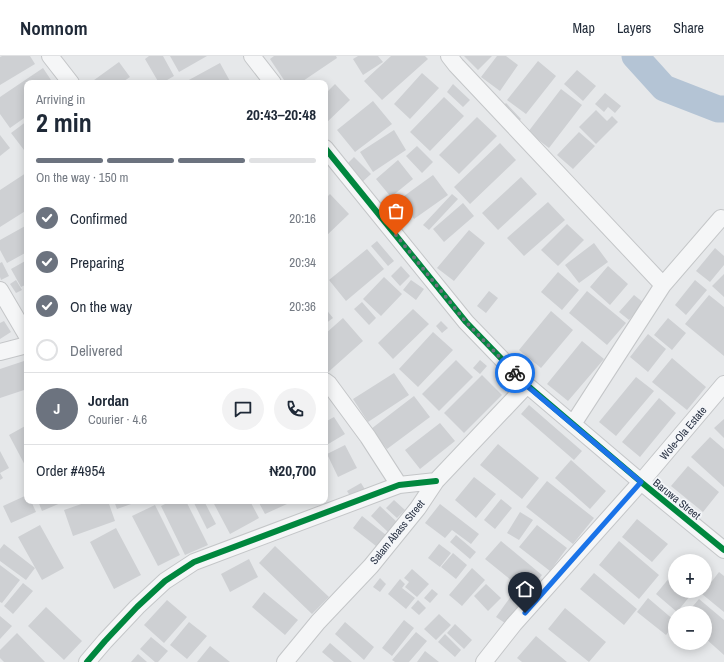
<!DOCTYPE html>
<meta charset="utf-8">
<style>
:root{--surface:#fff;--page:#f2f2f3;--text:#1f2937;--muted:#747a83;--line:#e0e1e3;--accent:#6c737f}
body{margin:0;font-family:"Archivo Narrow",sans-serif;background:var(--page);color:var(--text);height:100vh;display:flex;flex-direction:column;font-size:15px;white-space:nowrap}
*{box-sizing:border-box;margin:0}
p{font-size:13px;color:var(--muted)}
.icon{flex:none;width:22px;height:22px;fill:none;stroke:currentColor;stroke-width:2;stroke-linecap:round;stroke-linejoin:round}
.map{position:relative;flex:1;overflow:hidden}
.panel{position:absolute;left:24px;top:24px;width:304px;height:424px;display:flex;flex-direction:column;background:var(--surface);border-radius:8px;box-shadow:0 2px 10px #0003}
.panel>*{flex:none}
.buttons{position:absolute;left:668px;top:498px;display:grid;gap:8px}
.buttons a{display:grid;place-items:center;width:44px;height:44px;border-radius:50%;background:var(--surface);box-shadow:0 2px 10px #0003;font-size:20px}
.pin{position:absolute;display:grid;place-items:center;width:34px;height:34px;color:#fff;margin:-41px -17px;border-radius:50% 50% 50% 0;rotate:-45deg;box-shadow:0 0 4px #0007}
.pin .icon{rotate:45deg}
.courier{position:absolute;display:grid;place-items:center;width:40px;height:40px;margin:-20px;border:3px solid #1a73e8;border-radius:50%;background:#fff;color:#222;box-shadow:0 1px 5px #0007}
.head em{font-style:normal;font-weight:800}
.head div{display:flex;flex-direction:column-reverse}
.head{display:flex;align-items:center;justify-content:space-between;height:68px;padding:0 12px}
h1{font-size:26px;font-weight:800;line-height:30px}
.bar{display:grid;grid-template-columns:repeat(4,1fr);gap:6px 4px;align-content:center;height:48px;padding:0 12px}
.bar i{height:5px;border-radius:3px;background:var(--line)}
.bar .selected{background:var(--accent)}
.bar p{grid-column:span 4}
.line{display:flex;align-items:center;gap:10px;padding:0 12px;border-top:1px solid var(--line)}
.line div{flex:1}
.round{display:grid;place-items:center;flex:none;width:42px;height:42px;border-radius:21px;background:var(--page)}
ol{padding:0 12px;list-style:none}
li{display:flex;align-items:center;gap:12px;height:44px}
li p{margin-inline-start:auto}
li .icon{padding:4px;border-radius:50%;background:var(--accent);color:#fff;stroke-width:4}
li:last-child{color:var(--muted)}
li i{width:22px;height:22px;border:2px solid var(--line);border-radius:50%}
header{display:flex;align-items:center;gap:24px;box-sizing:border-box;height:56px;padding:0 20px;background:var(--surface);border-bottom:1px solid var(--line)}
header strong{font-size:19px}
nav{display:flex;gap:22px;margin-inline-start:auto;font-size:14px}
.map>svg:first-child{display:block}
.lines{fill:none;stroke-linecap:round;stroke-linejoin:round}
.river{stroke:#b4c4d5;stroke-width:27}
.building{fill:#ced0d3}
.street-casing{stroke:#c4c6c8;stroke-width:18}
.street{stroke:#f5f6f7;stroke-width:16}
.cycleway-casing{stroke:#f4f6f9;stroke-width:8}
.cycleway{stroke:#00873e;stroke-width:6}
.done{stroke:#6c737f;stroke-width:4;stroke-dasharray:0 7.2}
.route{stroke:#1a73e8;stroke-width:5}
.labels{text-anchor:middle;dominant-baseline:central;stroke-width:3.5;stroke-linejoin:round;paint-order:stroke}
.street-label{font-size:11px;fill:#2b3445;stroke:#f4f6f9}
</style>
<header>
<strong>Nomnom</strong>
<nav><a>Map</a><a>Layers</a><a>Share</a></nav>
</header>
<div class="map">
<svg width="724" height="606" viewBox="0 0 724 606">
<rect width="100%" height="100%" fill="#e6e8ea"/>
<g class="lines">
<path class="river" d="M635 0 664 32 718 53H724"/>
</g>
<path class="building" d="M2 0H30L35 8 0 29V1Z
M149 0H163L174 20 162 27H159L145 3Z
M170 0H207L179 16Z
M274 0H336L337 2 300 27H286L270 3Z
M358 0H378L383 6 363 19 353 3Z
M391 0H425L428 3 382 44 364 25Z
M464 0H492L478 14Z
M497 0H506L518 9 500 35 481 21Z
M538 5 556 20 526 58 507 44Z
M119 6 130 21 121 27H90Z
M220 7 231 27H188L187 25Z
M43 12 53 27H27V60L10 72 0 58V41Z
M577 14 596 30 583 45 564 28Z
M422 17 439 32 410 63 394 48Z
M335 28 350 44 325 68V38Z
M453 28 470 44 463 51 447 36Z
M561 33 582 49 549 92 528 76Z
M605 37 621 50 615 57 608 51 604 56 595 48Z
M444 41 464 60 430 95 410 76Z
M373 45 392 68 355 96 337 74Z
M506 47 521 63 515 69 500 53Z
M596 54 607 65 612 60 618 66 596 88 579 71Z
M477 61 497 80 459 118 439 99Z
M27 65V92L24 94 11 77Z
M394 74 406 94 373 116 360 96Z
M579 76 595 90 573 113 557 99Z
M0 79 10 92 0 100Z
M500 87 516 104 470 148 454 131Z
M417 90 433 106 422 117 406 100Z
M354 101 371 118 361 127 345 110Z
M398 104 413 123 391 141 376 123Z
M26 117 27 118V154L0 171V134Z
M433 119 448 139 414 163 400 143Z
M521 121 537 138 498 174 482 157Z
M330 138 349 158 325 181V143Z
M452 138 458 143 429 174 423 169Z
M548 146 565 164 524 200 507 182Z
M463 147 474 160 444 186 433 173Z
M567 168 584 184 558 210 541 194Z
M27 169V196L7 207 0 194V184Z
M469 174 485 187 454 225 437 212Z
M377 185 394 205 388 210 371 190Z
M594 187 608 206 579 227 565 209Z
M715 192 724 200V209L710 226 696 215Z
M367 193 384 213 346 245 329 224Z
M27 204V228L21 231 11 213Z
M2 206 9 220 1 224 0 221V207Z
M401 210 410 220 400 230 391 220Z
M608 210 628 228 610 249 590 231Z
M558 216 579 234 562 254 541 236Z
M724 218V241L712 230Z
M384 221 402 238 381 260 363 243Z
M16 224 22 234 16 237 10 228Z
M411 224 424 233 416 244 403 234Z
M695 224 707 234 686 259 675 249Z
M489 235 498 242 486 257 477 250Z
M587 235 626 267 607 289 569 257Z
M634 239 644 247 629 264 619 256Z
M709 239 724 251V300L685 268Z
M362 246 376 262 369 269 354 253Z
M325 252 333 262 325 268Z
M413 253 429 268 393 303 378 287Z
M551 255 573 274 541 312 519 294Z
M343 262 363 285 325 319V278Z
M668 262 686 277 672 294 654 279Z
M4 265 11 276 0 283V267Z
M441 265 448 272 442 277 436 270Z
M433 276 453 294 418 331 399 313Z
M648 278 666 293 648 316 630 301Z
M582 285 604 303 568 345 547 328Z
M672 302 706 331 687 354 652 326Z
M456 304 473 321 439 355 422 338Z
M480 304 487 310 480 318 473 312Z
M24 305 27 314V333L0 342V313Z
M394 317 409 339 368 366 353 343Z
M482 319 502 339 464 377 444 357Z
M636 321 654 335 616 380 599 366Z
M414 340 430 361 387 393 371 373Z
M659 342 676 357 640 401 622 386Z
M529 349 582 395 574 404 521 358Z
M334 361 345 378 325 390V366Z
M724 363V382L714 372Z
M440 367 455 385 420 413 405 394Z
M27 369V413L9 379Z
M710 381 724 393V431L691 401Z
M498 388 539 422 522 443 480 409Z
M345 389 357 412 338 421 327 398Z
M0 395 9 412 0 417 3 422 0 424Z
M571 404 606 435 590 453 555 422Z
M688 410 719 436 703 456 671 430Z
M474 421 496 438 476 462 455 444Z
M547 425 594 462 573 488 526 451Z
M361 427 366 435 352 443 347 435Z
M27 439V445H31L36 456 11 467 3 450Z
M501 443 512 452 495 473 484 464Z
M394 444 405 454 397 462 386 452Z
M38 445H63V446L42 455Z
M90 445H108L115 465 73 480 64 454Z
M114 445H133L134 447 117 453Z
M171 445H186L208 489 185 499 161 450Z
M193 445H204L216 468 207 473Z
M215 445H250L259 462 230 478 213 446Z
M258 445H286L287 448 265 458Z
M440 448 479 478 471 488 452 474 445 482 425 467Z
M155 449 180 499 158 510 132 460Z
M380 450 397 466 388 476 371 460Z
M520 456 533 464 519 484 507 477Z
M362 460 386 479 376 490 353 472Z
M637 463 668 488 652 506 622 481Z
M40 469 64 512 42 524 18 481Z
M537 469 567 492 550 515 519 491Z
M116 472 141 519 114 533 90 486Z
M456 479 476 496 470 503 450 486Z
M501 485 542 519 527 537 485 503Z
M619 485 659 519 639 543 599 509Z
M4 488 35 512 26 524 0 505V493Z
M439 488 451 497 440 511 428 502Z
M275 490 329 541 312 558 259 507Z
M453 497 467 509 456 523 441 511Z
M249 503 258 521 230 536 221 518Z
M0 509 20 524 2 547 0 546Z
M472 512 485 524 462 550 449 539Z
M412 513 429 528 417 541 405 531 409 526 404 522Z
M675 515V535H694L677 556 656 538Z
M719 516 724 520V556L702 538 704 535H705V534Z
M594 517 637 553 624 569 580 533Z
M380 522 386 528 380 536 373 531Z
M400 523 405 528 402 532 415 542 406 553 388 538Z
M23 527 33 535 13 558 4 550Z
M486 528 501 542 488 555 474 540Z
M432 533 438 538 430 547 424 542Z
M264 536 298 564 285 579 252 551Z
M511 540 522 548 508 569 496 561Z
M648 542 675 565V568L666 579 637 556Z
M699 543 724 564V599L705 582V557H687Z
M167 544 187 561 164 587 144 569Z
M418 544 426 552 419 559 411 552Z
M46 551 82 585 64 604 28 570Z
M565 552 606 586 589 606 548 573Z
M439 558 451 569 436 584 424 573Z
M0 560 12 570 0 583Z
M404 564 414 572 392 600 382 592Z
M189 566 207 580 187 603 170 589Z
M345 566 374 591 364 604 335 578Z
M455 568 472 584 464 593 447 577Z
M416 576 427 585 409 606H395L392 604Z
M17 577 45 606H4L0 602V594Z
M445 578 461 594 455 601 438 586Z
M536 580 567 606H522L517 602Z
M151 581 168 595 158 606H155L140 593Z
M330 587 352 606H334L322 596Z
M210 590 230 606H197Z
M425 595 439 606H417Z
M138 598 147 606H131Z"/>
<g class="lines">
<defs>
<path id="street" d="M50 0 71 27
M252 0 273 27
M449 0 456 9 663 229
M325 92 466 266 527 329 641 426 724 494
M0 234 27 280
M0 296 27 289
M325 325 329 328 368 381 399 429
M573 368 663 229 721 162
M87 606 105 585 137 551 165 525 194 506 399 429 436 425
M285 606 318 566 371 510 418 452 436 425 527 329
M484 606 514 568 641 426 724 328"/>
</defs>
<use href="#street" class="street-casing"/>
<use href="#street" class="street"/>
<defs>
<path id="cycleway" d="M325 92 466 266 527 329 641 426 724 494
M87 606 105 585 137 551 165 525 194 506 399 429 436 425"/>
</defs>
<use href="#cycleway" class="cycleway-casing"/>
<use href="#cycleway" class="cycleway"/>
</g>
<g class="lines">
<path class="done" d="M396 179 466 266 515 317"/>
<path class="route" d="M515 317 527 330 641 426 525 557"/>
</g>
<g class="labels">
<g class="street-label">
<text transform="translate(683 377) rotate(-50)">Wole-Ola Estate</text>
<text transform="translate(677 443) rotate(39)">Baruwa Street</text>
<text transform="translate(397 476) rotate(-51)">Salam Abass Street</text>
</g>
</g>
</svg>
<div class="buttons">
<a>+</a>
<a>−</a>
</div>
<div class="pin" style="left:396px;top:179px;background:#ea580c"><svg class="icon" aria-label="bag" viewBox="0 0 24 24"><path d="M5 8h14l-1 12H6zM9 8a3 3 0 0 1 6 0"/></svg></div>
<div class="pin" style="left:525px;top:557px;background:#1f2937"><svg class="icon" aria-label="home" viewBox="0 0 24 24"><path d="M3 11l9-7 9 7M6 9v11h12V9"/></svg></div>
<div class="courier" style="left:515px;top:317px"><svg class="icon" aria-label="bike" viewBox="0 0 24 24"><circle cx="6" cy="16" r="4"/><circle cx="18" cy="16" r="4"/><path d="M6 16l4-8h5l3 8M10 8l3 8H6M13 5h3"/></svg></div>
<section class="panel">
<div class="head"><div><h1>2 min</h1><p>Arriving in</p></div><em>20:43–20:48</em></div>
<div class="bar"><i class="selected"></i><i class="selected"></i><i class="selected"></i><i></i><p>On the way · 150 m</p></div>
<ol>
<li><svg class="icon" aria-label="check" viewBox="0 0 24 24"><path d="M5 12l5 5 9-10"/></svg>Confirmed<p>20:16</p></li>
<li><svg class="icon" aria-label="check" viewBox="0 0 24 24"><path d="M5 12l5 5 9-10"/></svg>Preparing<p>20:34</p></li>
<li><svg class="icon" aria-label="check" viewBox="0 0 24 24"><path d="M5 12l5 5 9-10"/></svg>On the way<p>20:36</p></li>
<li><i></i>Delivered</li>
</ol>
<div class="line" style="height:72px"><b class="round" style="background:var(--accent);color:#fff">J</b><div><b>Jordan</b><p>Courier · 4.6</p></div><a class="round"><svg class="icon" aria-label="chat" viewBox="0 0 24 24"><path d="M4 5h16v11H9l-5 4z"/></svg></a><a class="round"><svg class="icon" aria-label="phone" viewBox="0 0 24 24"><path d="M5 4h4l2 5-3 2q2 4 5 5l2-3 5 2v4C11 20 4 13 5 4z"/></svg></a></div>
<div class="line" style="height:52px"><div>Order #4954</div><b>₦20,700</b></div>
</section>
</div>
